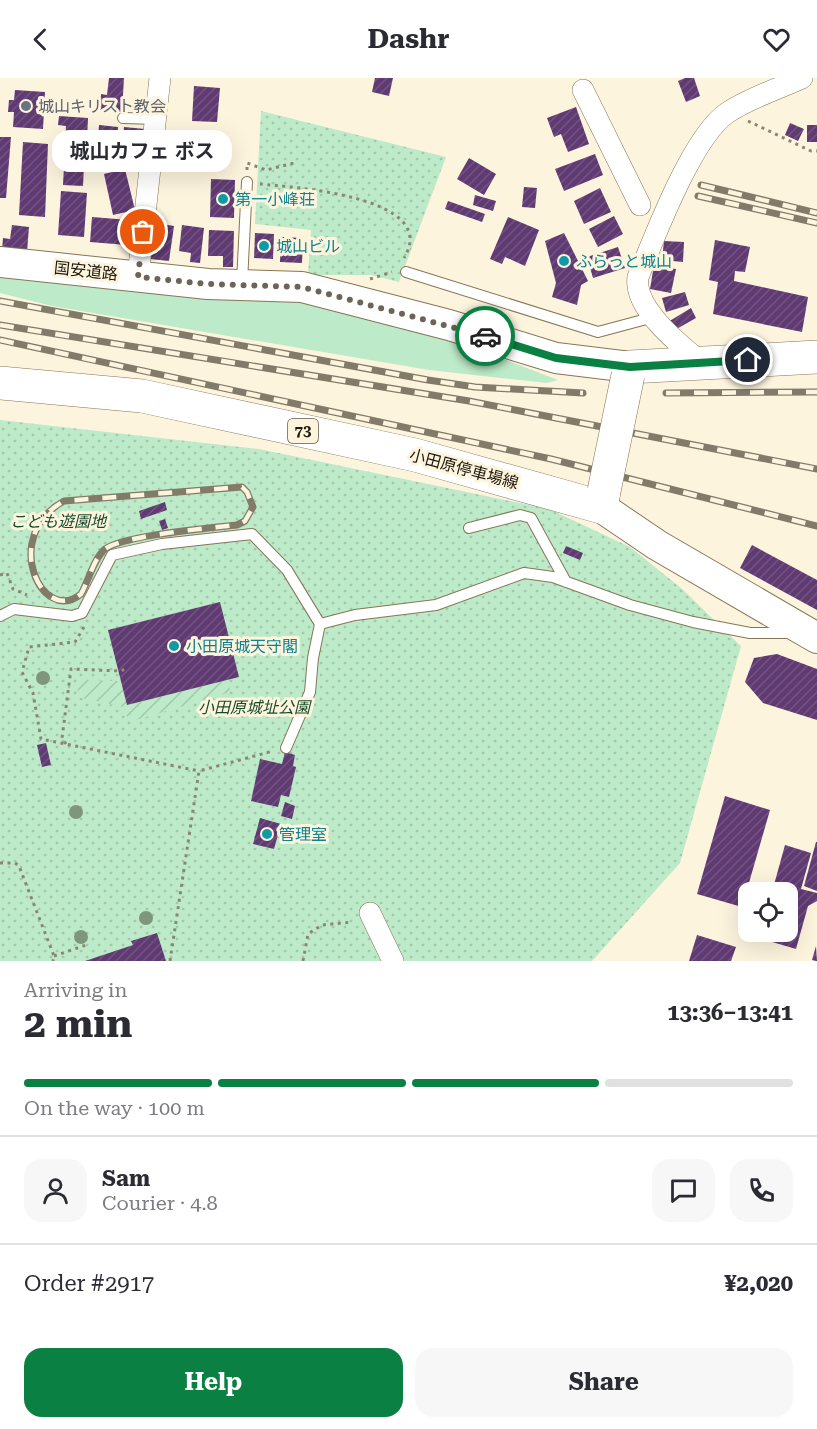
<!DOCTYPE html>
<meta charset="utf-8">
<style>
:root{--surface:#fff;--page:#f7f7f7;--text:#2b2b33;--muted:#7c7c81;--line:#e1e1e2;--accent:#0b8043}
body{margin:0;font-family:"Roboto Serif","Noto Sans JP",serif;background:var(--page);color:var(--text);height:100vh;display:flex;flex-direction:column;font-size:22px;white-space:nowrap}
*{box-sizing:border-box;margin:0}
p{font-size:20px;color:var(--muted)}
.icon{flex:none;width:33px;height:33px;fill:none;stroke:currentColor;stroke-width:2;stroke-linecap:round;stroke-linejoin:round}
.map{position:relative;height:883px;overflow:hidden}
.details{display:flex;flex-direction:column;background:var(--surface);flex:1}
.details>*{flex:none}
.buttons{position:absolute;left:738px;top:804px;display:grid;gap:12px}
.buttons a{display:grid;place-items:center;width:60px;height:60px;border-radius:12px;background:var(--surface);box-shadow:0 6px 24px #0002;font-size:30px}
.pin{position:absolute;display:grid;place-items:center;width:51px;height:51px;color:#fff;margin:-26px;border:3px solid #fff;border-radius:50%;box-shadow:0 2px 6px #0007}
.courier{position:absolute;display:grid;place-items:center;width:60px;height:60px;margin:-30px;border:4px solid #0b8043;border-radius:50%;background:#fff;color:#222;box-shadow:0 2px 8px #0007}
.bubble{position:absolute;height:42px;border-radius:18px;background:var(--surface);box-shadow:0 6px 24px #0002;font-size:20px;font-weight:700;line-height:42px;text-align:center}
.head em{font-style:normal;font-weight:700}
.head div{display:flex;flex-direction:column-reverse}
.head{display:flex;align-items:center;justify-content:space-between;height:102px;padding:0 24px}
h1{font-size:39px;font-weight:700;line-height:45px}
.bar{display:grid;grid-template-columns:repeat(4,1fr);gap:9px 6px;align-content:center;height:72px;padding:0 24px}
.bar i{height:8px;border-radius:4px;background:var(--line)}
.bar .on{background:var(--accent)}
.bar p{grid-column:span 4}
.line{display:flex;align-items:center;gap:15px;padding:0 24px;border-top:2px solid var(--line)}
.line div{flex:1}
.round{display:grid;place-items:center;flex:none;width:63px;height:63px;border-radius:18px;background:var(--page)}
.cta{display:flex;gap:12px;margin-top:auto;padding:12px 24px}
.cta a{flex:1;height:69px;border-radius:18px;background:var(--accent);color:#fff;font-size:24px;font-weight:700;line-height:69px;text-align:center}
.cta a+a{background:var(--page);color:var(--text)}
header{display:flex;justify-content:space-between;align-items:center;height:78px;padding:0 24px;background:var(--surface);font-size:27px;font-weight:700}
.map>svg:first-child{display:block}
.grass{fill:#bdeac8}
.park{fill:url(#park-dots)}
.garden{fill:url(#garden-furrows)}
.building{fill:url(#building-hatch)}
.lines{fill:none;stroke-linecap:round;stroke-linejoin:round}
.lane-casing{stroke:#857656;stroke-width:12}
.street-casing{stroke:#857656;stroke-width:22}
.secondary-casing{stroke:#857656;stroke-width:32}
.primary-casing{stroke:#857656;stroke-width:34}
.path{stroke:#8d8574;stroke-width:3;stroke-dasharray:3 4.5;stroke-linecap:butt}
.lane{stroke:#fff;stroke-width:10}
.street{stroke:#fff;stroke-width:21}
.secondary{stroke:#fff;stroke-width:30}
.primary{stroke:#fff;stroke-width:33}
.rail-casing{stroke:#837b6a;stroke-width:7}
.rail{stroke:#fdf4de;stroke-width:4.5;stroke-dasharray:14;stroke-linecap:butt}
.primary-bridge-casing{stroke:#857656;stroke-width:34;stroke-linecap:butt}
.primary-bridge{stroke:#fff;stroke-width:33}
.tree{fill:#7e977b}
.done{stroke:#6c6555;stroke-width:6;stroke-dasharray:0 10.8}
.route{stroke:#0b8043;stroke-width:8}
.worship-dot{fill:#6b7280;stroke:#fdf4de;stroke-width:2}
.culture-dot{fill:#0f9aa8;stroke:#fdf4de;stroke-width:2}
.labels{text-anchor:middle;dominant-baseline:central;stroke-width:6;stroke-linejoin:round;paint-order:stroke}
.shield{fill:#fdf4de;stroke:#615a4a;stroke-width:1.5}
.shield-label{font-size:15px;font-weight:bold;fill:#1e180b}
.worship-label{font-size:16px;fill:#5b616d;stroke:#fdf4de;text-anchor:start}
.culture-label{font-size:16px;fill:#0d838f;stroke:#fdf4de;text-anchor:start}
.street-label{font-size:16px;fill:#1e180b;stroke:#fdf4de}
.park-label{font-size:16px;font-style:italic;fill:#174b2a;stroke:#fdf4de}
</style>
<header><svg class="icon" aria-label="back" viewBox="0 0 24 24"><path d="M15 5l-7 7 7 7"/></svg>Dashr<svg class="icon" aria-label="heart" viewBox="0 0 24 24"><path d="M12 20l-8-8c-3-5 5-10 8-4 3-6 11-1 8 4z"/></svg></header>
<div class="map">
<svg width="817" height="883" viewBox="0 0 817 883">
<defs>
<pattern id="park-dots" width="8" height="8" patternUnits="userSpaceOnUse" patternTransform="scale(1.5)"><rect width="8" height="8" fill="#bdeac8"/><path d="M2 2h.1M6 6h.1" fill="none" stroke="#a2c8aa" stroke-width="1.8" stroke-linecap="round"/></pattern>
<pattern id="garden-furrows" width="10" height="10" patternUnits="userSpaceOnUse" patternTransform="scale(1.5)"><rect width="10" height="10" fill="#bdeac8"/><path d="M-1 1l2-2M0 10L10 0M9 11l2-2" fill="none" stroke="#a2c8aa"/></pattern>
<pattern id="building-hatch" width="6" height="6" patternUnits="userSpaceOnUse" patternTransform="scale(1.5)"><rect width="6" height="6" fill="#603a73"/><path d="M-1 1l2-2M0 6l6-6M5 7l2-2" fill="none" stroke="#725480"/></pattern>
</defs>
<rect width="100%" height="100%" fill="#fdf4de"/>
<path class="grass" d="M0 193 322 225 449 260 558 302 547 305 429 292 52 228 0 215Z"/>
<path class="park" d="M261 33 446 79 399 204 371 197H308L311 152 255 146Z
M0 342 259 371 549 431 630 469 681 510 741 568 680 785 592 883H0Z"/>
<path class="garden" d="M79 602 124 603 129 627 227 602 230 611 227 615 129 644 124 629 77 619Z"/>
<path class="building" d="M109 0H124L122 34 100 32 101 16 107 17Z
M375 0H393L389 18 372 14Z
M685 0H694L700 18 686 24 678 3Z
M194 8 220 10 217 44 192 43Z
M15 12 45 14 43 51 13 49 14 34H8L9 22H14Z
M576 29 589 66 568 74 561 56 554 59 547 40Z
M59 38 88 40 87 62 65 60 66 48 58 47Z
M790 45 804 51 798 63 785 57Z
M99 47 118 49 116 78 97 77Z
M807 47H817V64H807Z
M124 49 145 51 144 62 123 60Z
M0 59H11L6 120H0Z
M23 64 48 66 45 139 19 137Z
M121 66 142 68 141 88 120 87Z
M595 76 603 97 564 113 555 91Z
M469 80 496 96 484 117 457 101Z
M64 88H84L83 108 63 107Z
M125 91 135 132 113 137 104 96Z
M211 101 235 102 234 140 210 139Z
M524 109 537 110 535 130 522 129Z
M600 110 611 134 584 146 574 123Z
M61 113 87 115 84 159 58 157Z
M475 117 496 123 493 133 473 127Z
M448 123 485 136 482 144 445 131Z
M614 138 623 156 598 169 589 151Z
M92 139 129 142 127 167 90 164Z
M508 139 539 152 525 188 505 179 502 186 490 181Z
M156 145 174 148 169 183 150 181Z
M12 147 29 149 27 174 2 172 3 160 10 161Z
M182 147 204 150 200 185 190 184 191 175 179 173Z
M209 152 234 153 233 189H223V178H208Z
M255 155 274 156 273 181 254 180Z
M564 155 588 203 581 207 577 227 552 219 556 205 545 163Z
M281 159 303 160 302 185 280 184Z
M715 162 750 169 745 194 735 193 734 203 808 219 802 254 713 236 718 204 709 202Z
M664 163 684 164 683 184 662 182Z
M618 169 625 190 593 200 587 179Z
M654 187 676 191 671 215 650 211Z
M685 214 689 227 666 234 662 220Z
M691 230 696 240 673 253 668 244Z
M165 424 167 432 141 441 139 433Z
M165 441 168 450 162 452 159 443Z
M752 467 817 502V532L740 490Z
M566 468 583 475 580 482 563 475Z
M220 524 239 599 127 627 108 552Z
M777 576 817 591V642L763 625 745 604 754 580Z
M46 665 51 687 42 689 37 667Z
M285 674 295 677 293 688 296 689 289 719 281 717 278 729 251 723 260 681 282 686Z
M725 718 770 732 742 829 697 816Z
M285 724 295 728 292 741 281 738Z
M260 740 281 746 274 771 253 766Z
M816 764H817V813L804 808Z
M785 767 811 775 801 811 817 815V823L808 828 796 871 759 860 761 854H788V814H772Z
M157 855 166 883H85L133 867 131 863Z
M697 857 736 869 731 883H689Z
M816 868 817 883H816L812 882Z"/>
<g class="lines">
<defs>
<path id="lane" d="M123 40 156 41
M406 194 598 254 654 239
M242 204 247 104
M469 450 520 437 531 440 566 504
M0 538 14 531 72 538 82 535 112 477 162 466 252 456 287 492 320 546 313 580 310 614 286 670
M320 546 355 537 436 527 524 495 553 499 630 527 693 544 750 555H794"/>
<path id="street" d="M583 12 640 127
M138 199 160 0
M702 285C680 267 633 230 638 199 655 158 692 59 727 35 749 20 778 11 802 0
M370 835 393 883"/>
<path id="secondary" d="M0 184 208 206 302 209 449 247 556 280 630 289
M601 429 657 467 817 560"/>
<path id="primary" d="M628 297 630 289 817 279
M0 305 142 318 415 377 601 429 604 413"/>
</defs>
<use href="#lane" class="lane-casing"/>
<use href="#street" class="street-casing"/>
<use href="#secondary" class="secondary-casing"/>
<use href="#primary" class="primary-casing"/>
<path class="path" d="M748 43 811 73H817
M247 92V85L266 92 294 85
M260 106C290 109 442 118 404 180
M370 201 392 194
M0 497 7 495 13 511 27 517
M84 549 75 564 29 569 22 594 33 615 41 661 199 693
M66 666 62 660 71 591 121 593 127 590
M0 785H15L19 788 54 878 53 883
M54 878 89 866
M170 883 199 693 273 673
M303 883 308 856 322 847 352 844"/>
<use href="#lane" class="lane"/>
<use href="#street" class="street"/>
<use href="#secondary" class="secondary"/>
<use href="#primary" class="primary"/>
<defs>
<path id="rail" d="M701 107 817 135
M698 118 817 145
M0 223 428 302 475 309 583 315
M0 247 469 323 817 391
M0 262 551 381 817 448
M666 315 817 314
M242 409 247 414 253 429 245 443 237 447C211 450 124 457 105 471 94 480 88 504 81 516 42 548 0 458 64 423Z"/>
</defs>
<use href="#rail" class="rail-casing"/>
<use href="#rail" class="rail"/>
<defs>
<path id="primary-bridge" d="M604 413 628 297"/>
</defs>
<use href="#primary-bridge" class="primary-bridge-casing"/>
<use href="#primary-bridge" class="primary-bridge"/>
</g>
<g class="tree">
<circle cx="43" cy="600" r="7"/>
<circle cx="76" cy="734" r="7"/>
<circle cx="146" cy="840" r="7"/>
<circle cx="81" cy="859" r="7"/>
</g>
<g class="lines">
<path class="done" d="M143 154 138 199 208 206 302 209 485 258"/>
<path class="route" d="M485 258 556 280 630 289 748 282"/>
</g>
<circle class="worship-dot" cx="26" cy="28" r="6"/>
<g class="culture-dot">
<circle cx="223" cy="121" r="6"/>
<circle cx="264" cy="168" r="6"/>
<circle cx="564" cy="183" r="6"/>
<circle cx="174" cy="568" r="6"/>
<circle cx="267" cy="756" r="6"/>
</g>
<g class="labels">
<rect class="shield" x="288" y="341" width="30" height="24" rx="4.5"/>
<g class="shield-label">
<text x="303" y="353">73</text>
</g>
<g class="worship-label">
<text x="38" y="28">城山キリスト教会</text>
</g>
<g class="culture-label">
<text x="235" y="121">第一小峰荘</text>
<text x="276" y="168">城山ビル</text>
<text x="576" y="183">ふらっと城山</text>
<text x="186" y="568">小田原城天守閣</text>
<text x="279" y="756">管理室</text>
</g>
<g class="street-label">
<text transform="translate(86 193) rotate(6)">国安道路</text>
<text transform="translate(464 391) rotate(15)">小田原停車場線</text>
</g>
<g class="park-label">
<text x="58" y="443">こども遊園地</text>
<text x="254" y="629">小田原城址公園</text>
</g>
</g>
</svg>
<div class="buttons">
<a><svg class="icon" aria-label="locate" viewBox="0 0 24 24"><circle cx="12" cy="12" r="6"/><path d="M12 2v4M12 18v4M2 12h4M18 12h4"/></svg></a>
</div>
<div class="pin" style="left:143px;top:154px;background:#ea580c"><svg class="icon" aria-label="bag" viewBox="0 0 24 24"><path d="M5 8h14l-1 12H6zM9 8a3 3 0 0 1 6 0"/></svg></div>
<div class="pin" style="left:748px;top:282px;background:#1f2937"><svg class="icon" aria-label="home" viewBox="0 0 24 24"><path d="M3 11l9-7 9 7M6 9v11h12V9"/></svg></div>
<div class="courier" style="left:485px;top:258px"><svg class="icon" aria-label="car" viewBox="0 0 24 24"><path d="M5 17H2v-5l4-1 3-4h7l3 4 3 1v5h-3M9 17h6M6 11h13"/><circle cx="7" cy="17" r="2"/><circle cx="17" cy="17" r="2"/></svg></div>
<div class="bubble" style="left:52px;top:52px;width:180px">城山カフェ ボス</div>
</div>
<section class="details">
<div class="head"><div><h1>2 min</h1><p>Arriving in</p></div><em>13:36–13:41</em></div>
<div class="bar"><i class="on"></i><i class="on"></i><i class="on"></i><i></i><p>On the way · 100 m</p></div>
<div class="line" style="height:108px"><a class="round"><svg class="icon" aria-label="person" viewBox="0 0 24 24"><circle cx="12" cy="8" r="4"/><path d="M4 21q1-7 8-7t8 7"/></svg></a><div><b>Sam</b><p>Courier · 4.8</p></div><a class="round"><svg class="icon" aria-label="chat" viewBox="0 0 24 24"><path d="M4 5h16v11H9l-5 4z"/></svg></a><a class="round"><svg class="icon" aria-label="phone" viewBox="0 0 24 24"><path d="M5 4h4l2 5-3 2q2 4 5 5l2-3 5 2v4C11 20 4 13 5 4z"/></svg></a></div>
<div class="line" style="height:78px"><div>Order #2917</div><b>¥2,020</b></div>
<div class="cta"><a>Help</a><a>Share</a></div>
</section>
